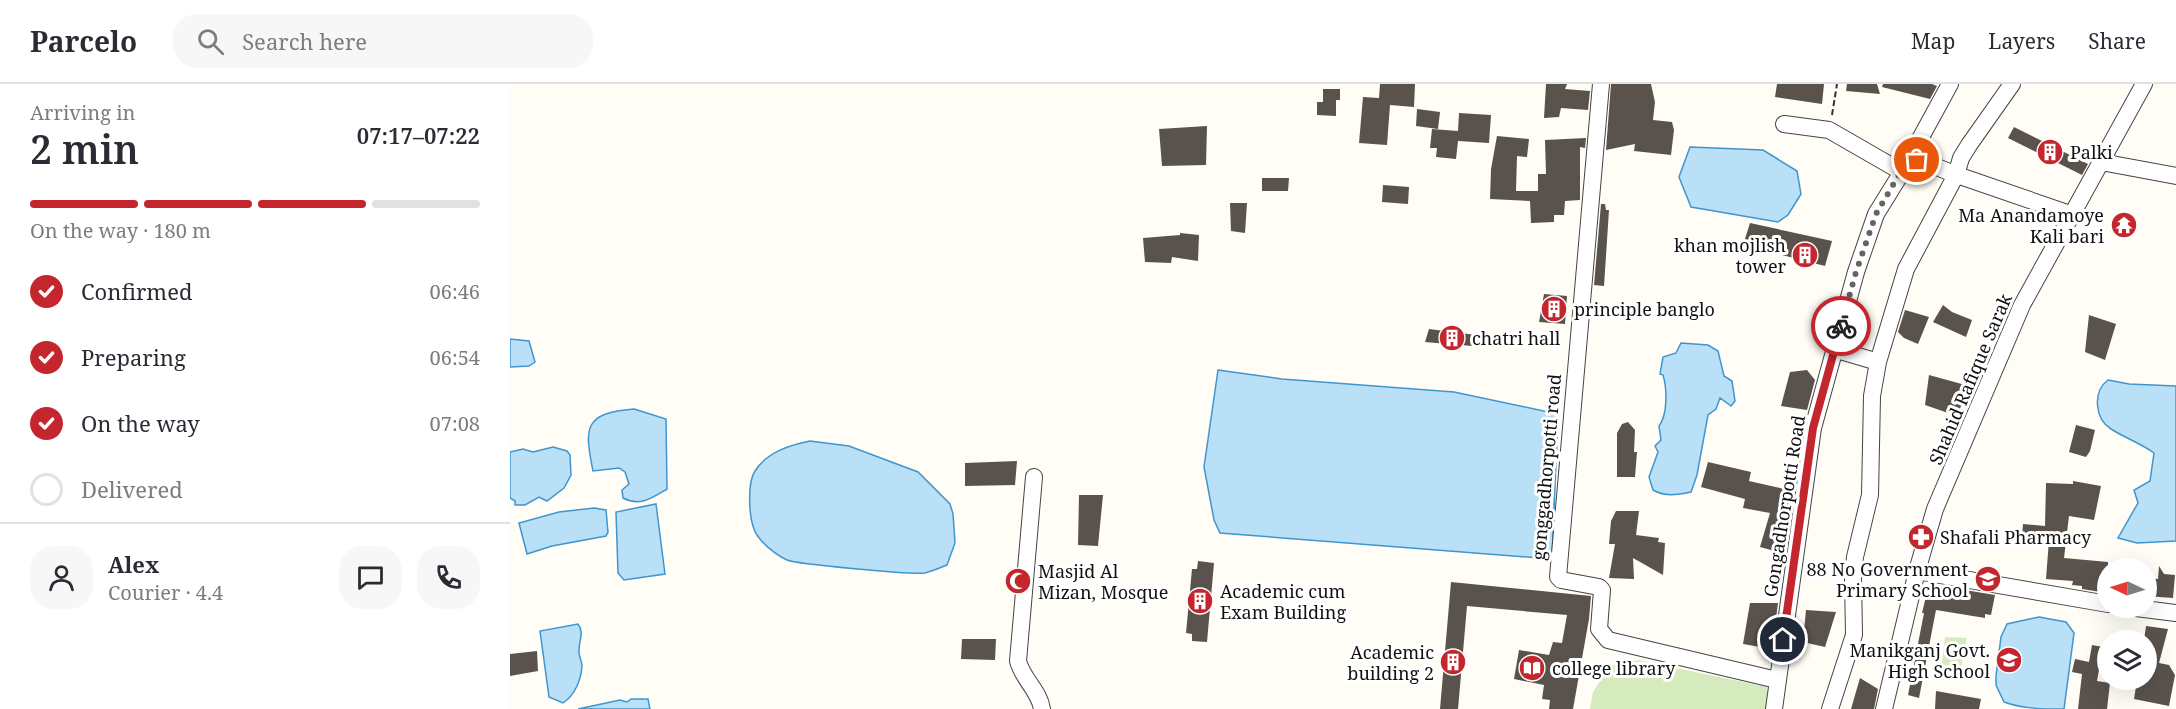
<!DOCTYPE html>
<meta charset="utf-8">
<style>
:root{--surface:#fff;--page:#f7f7f7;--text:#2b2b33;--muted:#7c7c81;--line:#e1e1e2;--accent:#c4262e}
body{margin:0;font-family:"Noto Serif",serif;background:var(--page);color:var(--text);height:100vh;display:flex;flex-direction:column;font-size:22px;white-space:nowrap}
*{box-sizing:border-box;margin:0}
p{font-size:20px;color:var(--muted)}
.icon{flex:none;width:33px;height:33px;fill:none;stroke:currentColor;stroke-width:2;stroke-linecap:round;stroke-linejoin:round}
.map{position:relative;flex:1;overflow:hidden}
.side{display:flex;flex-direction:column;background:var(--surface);width:510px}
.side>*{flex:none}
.needle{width:39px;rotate:274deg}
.controls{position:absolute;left:1587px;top:474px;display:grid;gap:12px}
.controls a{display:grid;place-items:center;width:60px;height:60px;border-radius:50%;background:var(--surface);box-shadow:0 6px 24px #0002;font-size:30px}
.pin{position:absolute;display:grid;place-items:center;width:51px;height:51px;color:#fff;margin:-26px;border:3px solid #fff;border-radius:50%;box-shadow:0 2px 6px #0007}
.courier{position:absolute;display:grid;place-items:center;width:60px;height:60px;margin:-30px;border:4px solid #c4262e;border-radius:50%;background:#fff;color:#222;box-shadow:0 2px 8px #0007}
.overview em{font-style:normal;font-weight:600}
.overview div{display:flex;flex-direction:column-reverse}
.overview{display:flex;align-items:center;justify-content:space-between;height:102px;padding:0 30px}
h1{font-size:39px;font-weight:600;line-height:45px}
.bar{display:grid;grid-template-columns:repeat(4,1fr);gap:9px 6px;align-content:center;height:72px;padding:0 30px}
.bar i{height:8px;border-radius:4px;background:var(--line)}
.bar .selected{background:var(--accent)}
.bar p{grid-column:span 4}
.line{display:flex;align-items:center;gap:15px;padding:0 30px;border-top:2px solid var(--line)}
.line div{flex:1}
.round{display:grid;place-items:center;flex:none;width:63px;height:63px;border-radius:24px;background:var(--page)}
ol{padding:0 30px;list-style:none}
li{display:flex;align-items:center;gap:18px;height:66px}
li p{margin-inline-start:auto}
li .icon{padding:6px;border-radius:50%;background:var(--accent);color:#fff;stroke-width:4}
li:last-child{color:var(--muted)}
li i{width:33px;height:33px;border:3px solid var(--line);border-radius:50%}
header{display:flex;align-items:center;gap:36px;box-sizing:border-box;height:84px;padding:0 30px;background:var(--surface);border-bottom:2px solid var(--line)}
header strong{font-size:28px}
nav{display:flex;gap:33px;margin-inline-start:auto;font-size:21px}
.search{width:420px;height:54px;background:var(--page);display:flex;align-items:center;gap:15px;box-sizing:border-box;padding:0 21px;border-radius:24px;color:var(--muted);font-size:22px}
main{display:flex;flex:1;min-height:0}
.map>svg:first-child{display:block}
.green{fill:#d5ebbd}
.water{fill:#b9e0f7;stroke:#3f96cf;stroke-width:1.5}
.building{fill:#5a524d}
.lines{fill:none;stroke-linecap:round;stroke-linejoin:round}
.minor-casing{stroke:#444;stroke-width:18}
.path{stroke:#333;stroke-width:2;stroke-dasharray:6 3;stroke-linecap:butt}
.minor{stroke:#fff;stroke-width:16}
.done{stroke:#646461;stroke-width:6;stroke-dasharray:0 10.8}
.route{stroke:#c4262e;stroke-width:8}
.labels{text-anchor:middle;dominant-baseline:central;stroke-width:6;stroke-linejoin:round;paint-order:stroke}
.poi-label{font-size:18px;fill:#111;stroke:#fff;text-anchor:start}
.street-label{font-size:18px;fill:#111;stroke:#fff}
</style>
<header>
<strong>Parcelo</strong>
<div class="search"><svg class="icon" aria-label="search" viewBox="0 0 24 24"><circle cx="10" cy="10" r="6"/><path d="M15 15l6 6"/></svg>Search here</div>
<nav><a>Map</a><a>Layers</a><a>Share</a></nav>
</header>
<main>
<section class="side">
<div class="overview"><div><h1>2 min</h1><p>Arriving in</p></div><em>07:17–07:22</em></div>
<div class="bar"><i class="selected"></i><i class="selected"></i><i class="selected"></i><i></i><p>On the way · 180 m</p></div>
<ol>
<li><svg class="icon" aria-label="check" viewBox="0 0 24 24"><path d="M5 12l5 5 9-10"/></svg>Confirmed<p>06:46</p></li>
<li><svg class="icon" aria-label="check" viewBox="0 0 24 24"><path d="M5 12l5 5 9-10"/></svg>Preparing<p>06:54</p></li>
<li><svg class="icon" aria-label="check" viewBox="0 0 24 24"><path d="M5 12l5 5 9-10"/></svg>On the way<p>07:08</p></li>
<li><i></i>Delivered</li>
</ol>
<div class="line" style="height:108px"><a class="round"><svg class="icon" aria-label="person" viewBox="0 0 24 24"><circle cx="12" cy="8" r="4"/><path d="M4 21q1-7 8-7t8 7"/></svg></a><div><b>Alex</b><p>Courier · 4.4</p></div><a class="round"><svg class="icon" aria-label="chat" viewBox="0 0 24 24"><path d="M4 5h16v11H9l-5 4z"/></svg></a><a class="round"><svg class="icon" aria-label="phone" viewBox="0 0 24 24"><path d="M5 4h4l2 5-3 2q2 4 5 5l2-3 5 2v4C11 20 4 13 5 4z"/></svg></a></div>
</section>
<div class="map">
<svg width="1666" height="625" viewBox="0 0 1666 625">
<rect width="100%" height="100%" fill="#fffdf5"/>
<path class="green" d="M1435 553 1457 554 1450 589 1431 586Z
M1128 576 1257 603 1259 625H1080L1083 608 1100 582Z"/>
<path class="water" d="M1180 63 1253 66 1287 87 1291 110 1278 131 1268 138 1181 123 1169 93Z
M0 255 19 257 25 278 19 282 0 283Z
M1171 259 1198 261 1208 267 1214 292 1222 297 1225 317 1221 322 1210 314 1206 325 1198 331 1187 391 1181 408C1167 411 1155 413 1143 406L1139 393 1148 368 1145 362 1151 356 1149 342C1158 330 1157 304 1153 291L1150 290 1153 273 1166 269Z
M708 286 772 295 944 308 1048 330 1042 475 710 449 704 436 694 383Z
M1598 296 1619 300 1666 302V457L1627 459 1608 454 1628 419 1624 406 1640 397 1644 369C1630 359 1615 354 1601 345 1585 335 1582 308 1598 296Z
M124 325 156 335 157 405C142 414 130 423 113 414L112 406 119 400 115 388 109 384 83 387C74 343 74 329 124 325Z
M300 357 339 362 408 388 440 420 443 430 445 459 437 481C430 484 422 487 415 489 403 491 286 480 277 476 266 471 248 457 244 445 239 432 237 399 245 387 257 368 280 361 300 357Z
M43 363 57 367 60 371 61 391 54 404 37 417 29 413 15 421H5V417L0 414V368L13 365 23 368Z
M146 420 155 490 114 496 108 489 106 428Z
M84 424 96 426 98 448 96 452 42 462 17 470 9 439 49 428Z
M1529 533 1556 538 1564 549 1554 625C1534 625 1513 625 1494 618L1486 601V592L1491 553 1497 540Z
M68 540C75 549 68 558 69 568 69 573 72 577 72 582 71 596 65 611 53 619L39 613 30 547Z
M121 615H138L140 625H68L110 616 117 618Z"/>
<path class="building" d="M870 0H905L904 23 880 21 877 61 849 59 853 13 869 14Z
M1036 0H1057L1055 5 1080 7 1078 26 1051 24 1049 33 1034 34Z
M1101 0H1141L1145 18 1143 36 1162 38 1164 46 1161 71 1124 67 1125 60 1096 66Z
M1267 0H1314L1312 20 1265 13Z
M1337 0H1367L1370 10 1336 7Z
M1373 0H1422L1427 2 1420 15 1372 3Z
M813 5H830V16H826V32L807 31V18H813Z
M907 25 930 28 928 45 906 42Z
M949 29 981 31 979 59 948 57 946 75 926 73 927 64H920L922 45 948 47Z
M697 42 696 81 652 82 649 45Z
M1504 43 1578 80 1572 91 1498 54Z
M987 52 1019 55 1017 73 1007 72 1006 107H1028V90H1036L1035 56 1076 54 1075 64 1070 63V116L1055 117 1054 131H1044V138L1021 139 1020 117 980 115 981 85Z
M752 94H779L778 107H752Z
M873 101 899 103 898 120 872 118Z
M720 119H737L735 149 721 147Z
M1091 120H1095L1096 126H1099L1094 202 1084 201Z
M1240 139 1322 157 1315 182 1233 161Z
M670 149 689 151 688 177 662 173 661 179 635 178 633 154 670 151Z
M1034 210 1057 212 1055 240 1029 238Z
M1433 221 1442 228 1462 236 1456 253 1423 238Z
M1395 226 1419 233 1408 260 1394 254 1388 248Z
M1579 231 1606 240 1595 276 1575 268Z
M919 245 966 251 974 263 915 258Z
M1297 286 1305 296 1297 326 1271 322 1280 288Z
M1419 291 1459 302 1447 332 1415 321Z
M1118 338 1125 346 1124 368H1127L1125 393H1107V349L1112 340Z
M1566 341 1585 346 1580 367 1576 373 1559 368Z
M507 377 505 401 455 402V379Z
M1198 378 1241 388 1239 397 1284 407 1275 470 1250 463 1260 429 1233 424 1235 415 1191 403Z
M1563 397 1591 402 1584 436 1559 432 1554 474 1598 478V509L1572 505V502L1562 501 1563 497 1536 495 1539 456 1512 453 1513 440 1535 442 1536 399 1563 400Z
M569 411H593L588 462 568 461Z
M1106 427H1129L1126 451 1149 454 1148 458 1155 459 1153 491 1123 474 1124 495 1099 494 1105 460H1099L1101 437Z
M688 477 704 479 697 558 682 557V550L676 549 682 485H687Z
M1649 482 1654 490 1665 491 1663 514 1636 512V494L1648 495Z
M941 498 1081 512 1079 535 1063 625H1039L1040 616 1032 615 1034 601 1004 595 1009 566 1039 571 1043 558 1052 559 1057 531 957 522 948 625H930Z
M1431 502 1485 511 1481 531 1475 530V534L1426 526 1409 614 1398 611 1414 529H1412L1418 504 1431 507Z
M1240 519H1268L1262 565 1233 560Z
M1296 526 1326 528 1315 563 1293 558Z
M1636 542 1658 545 1649 579 1659 581 1665 591 1659 622 1624 615 1627 596H1636V556H1634Z
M452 555H486L485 576 451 575Z
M1582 561 1593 563 1587 597 1600 599 1597 625H1568L1572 590 1562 588 1565 575 1579 578Z
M27 567 28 587 0 592V570Z
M1350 594 1368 605 1364 625H1341Z
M1426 607 1471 615 1469 625H1425Z"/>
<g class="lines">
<defs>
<path id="minor" d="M1091 0 1048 493 1051 496 1089 503 1092 506 1089 545 1098 556 1267 596
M1274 40 1319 46 1392 88
M1400 72 1444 90 1560 130
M1591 78 1666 92
M1324 265 1368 278
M524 393 508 577C513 596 529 606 532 625
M1407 487 1598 520
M1626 524 1666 529
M1264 625 1303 344 1346 188 1366 130 1392 88 1440 0
M1320 625 1344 551 1343 494 1345 473 1360 411 1362 312 1368 278 1396 185 1446 91 1451 74 1459 61 1502 0
M1374 625 1407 487 1425 425 1512 221 1634 0"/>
</defs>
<use href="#minor" class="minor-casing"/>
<path class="path" d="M1322 31 1327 0"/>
<use href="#minor" class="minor"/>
</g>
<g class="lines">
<path class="done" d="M1331 242 1346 188 1366 130 1400 72 1407 76"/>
<path class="route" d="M1273 556 1303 344 1331 242"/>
</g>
<defs>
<symbol id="building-disc" viewBox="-11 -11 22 22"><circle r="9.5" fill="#c4262e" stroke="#fff"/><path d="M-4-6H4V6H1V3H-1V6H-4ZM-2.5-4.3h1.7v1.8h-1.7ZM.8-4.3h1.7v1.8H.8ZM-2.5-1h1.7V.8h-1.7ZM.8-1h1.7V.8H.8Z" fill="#fff"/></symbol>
<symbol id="temple-disc" viewBox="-11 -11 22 22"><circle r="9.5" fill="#c4262e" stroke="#fff"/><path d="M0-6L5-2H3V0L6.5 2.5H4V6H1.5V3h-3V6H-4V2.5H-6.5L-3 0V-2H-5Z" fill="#fff"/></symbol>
<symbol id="pharmacy-disc" viewBox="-11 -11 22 22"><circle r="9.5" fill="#c4262e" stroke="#fff"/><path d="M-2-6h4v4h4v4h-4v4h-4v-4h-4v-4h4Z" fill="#fff"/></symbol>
<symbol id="school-disc" viewBox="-11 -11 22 22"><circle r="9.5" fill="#c4262e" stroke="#fff"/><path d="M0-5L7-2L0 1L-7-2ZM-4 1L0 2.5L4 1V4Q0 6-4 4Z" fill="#fff"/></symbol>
<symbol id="mosque-disc" viewBox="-11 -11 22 22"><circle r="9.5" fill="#c4262e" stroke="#fff"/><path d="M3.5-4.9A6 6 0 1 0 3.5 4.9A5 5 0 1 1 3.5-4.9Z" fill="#fff"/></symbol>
<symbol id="library-disc" viewBox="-11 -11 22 22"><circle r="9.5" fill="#c4262e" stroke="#fff"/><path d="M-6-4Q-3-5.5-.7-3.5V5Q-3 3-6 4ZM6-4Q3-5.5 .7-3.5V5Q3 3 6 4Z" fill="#fff"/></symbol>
</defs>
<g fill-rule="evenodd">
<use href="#building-disc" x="1525" y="53" width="30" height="30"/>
<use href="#temple-disc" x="1599" y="126" width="30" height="30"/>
<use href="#building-disc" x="1280" y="156" width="30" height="30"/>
<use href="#building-disc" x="1029" y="210" width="30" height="30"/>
<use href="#building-disc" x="927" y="239" width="30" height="30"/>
<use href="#pharmacy-disc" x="1396" y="438" width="30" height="30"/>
<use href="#school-disc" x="1463" y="480" width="30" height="30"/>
<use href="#mosque-disc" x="493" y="482" width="30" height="30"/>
<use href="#building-disc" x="675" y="502" width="30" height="30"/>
<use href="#school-disc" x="1484" y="561" width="30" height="30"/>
<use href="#building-disc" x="928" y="563" width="30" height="30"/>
<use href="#library-disc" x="1007" y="569" width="30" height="30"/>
</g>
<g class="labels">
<g class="poi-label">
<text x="1560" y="68">Palki</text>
<text x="1594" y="131" text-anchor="end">Ma Anandamoye<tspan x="1594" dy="21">Kali bari</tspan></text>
<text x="1276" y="161" text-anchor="end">khan mojlish<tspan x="1276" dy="21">tower</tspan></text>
<text x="1064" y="225">principle banglo</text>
<text x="962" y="254">chatri hall</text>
<text x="1430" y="453">Shafali Pharmacy</text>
<text x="1458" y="485" text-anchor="end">88 No Government<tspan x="1458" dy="21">Primary School</tspan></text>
<text x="528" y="487">Masjid Al<tspan x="528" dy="21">Mizan, Mosque</tspan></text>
<text x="710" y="507">Academic cum<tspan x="710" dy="21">Exam Building</tspan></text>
<text x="1480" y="566" text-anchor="end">Manikganj Govt.<tspan x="1480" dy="21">High School</tspan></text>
<text x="924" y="568" text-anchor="end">Academic<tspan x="924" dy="21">building 2</tspan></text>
<text x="1042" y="584">college library</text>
</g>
<g class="street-label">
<text transform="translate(1460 295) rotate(-67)">Shahid Rafique Sarak</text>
<text transform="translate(1036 383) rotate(-85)">gonggadhorpotti road</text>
<text transform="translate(1274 422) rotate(-81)">Gongadhorpotti Road</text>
</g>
</g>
</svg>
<div class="controls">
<a><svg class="needle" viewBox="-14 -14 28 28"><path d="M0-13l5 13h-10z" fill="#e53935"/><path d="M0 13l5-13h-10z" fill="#7c7c81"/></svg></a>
<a><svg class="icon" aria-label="layers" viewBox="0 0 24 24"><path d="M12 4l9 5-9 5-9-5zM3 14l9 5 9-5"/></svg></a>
</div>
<div class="pin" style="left:1407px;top:76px;background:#ea580c"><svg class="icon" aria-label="bag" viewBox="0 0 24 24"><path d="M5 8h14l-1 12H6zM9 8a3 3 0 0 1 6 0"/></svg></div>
<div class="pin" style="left:1273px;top:556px;background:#1f2937"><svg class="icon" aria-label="home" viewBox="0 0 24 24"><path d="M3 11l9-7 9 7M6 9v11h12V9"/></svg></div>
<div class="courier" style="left:1331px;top:242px"><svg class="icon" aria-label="bike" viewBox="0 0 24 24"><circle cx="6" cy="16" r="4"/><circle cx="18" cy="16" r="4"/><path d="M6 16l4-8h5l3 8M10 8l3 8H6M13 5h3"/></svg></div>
</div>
</main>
